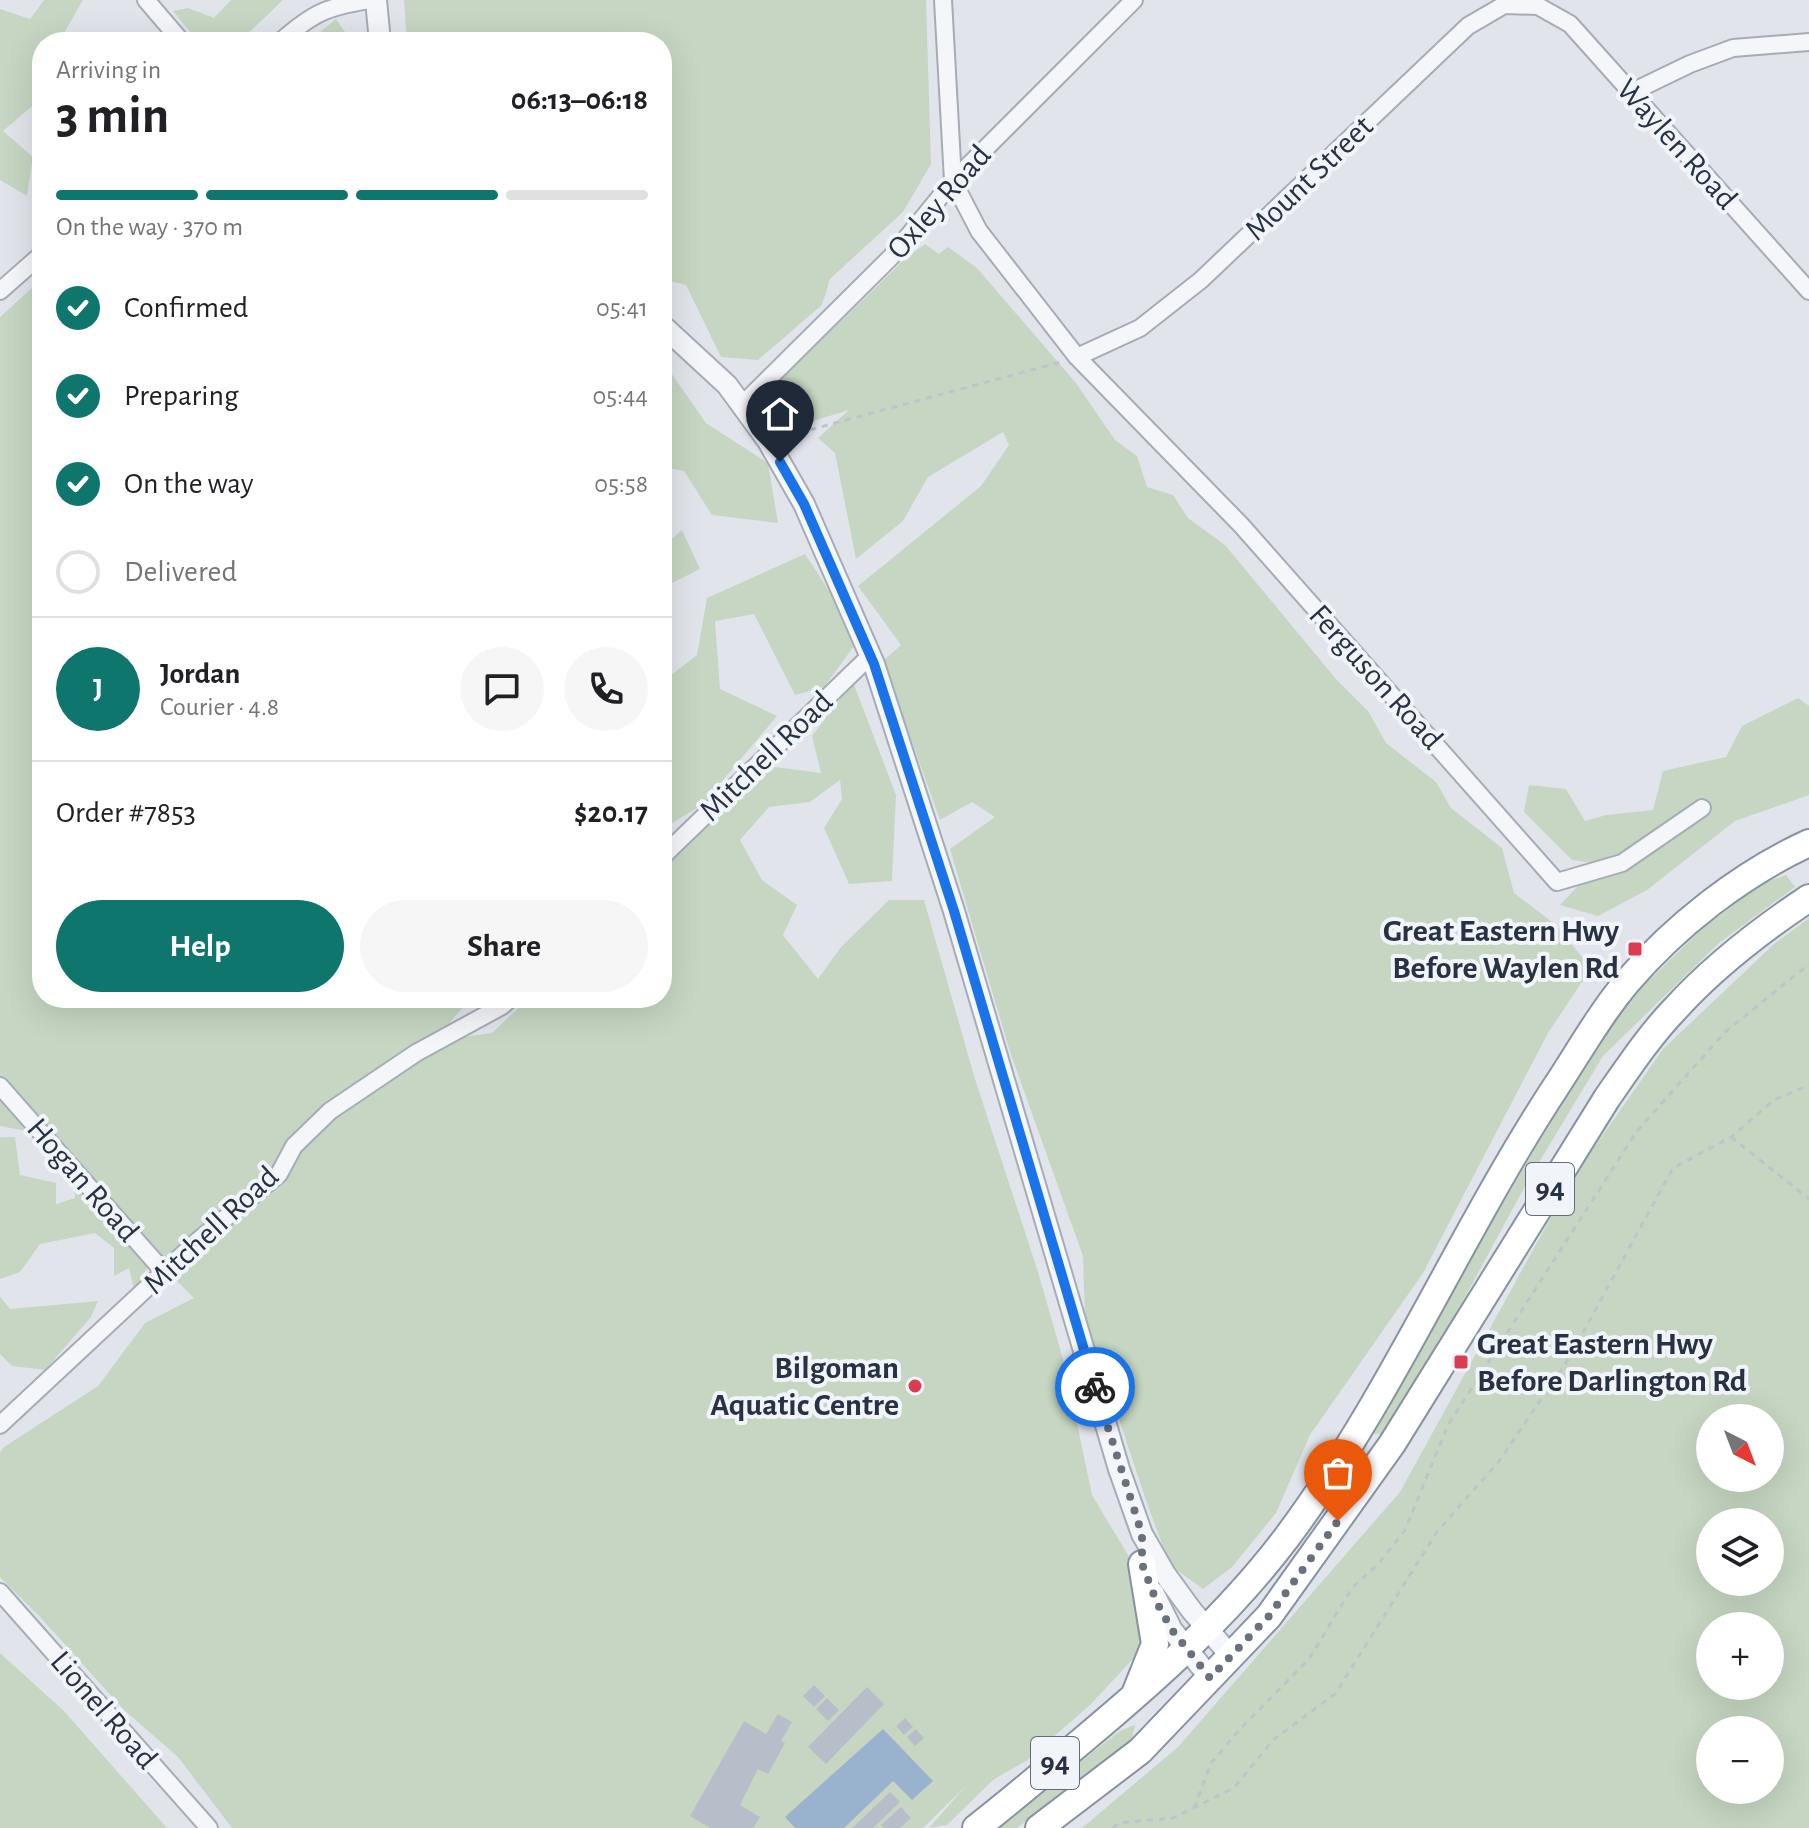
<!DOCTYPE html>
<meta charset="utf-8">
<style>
:root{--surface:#fff;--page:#f6f6f6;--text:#202124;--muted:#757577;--line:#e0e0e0;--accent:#0f766e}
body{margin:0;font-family:"Alegreya Sans",sans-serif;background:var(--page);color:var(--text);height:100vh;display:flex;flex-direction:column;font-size:30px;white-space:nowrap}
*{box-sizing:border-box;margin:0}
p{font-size:26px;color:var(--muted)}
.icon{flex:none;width:44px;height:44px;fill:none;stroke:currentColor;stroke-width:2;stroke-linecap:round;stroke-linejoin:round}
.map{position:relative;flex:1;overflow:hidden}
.side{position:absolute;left:32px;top:32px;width:640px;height:976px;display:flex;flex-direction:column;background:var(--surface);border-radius:32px;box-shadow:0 8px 32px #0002}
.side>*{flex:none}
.needle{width:52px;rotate:138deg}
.controls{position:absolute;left:1696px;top:1404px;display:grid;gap:16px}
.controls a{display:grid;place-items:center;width:88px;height:88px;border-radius:50%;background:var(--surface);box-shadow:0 8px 32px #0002;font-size:40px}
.pin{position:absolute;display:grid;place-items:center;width:68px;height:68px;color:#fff;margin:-82px -34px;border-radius:50% 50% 50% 0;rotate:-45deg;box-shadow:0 0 8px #0007}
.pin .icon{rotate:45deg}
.courier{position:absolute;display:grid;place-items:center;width:80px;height:80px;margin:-40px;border:6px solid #1a73e8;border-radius:50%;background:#fff;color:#222;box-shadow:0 2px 10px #0007}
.headline em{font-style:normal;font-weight:700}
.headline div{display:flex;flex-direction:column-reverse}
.headline{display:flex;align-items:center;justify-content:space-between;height:136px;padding:0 24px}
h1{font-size:52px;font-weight:700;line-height:60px}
.bar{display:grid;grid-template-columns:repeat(4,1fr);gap:12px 8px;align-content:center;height:96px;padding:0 24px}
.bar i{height:10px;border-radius:6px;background:var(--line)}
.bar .selected{background:var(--accent)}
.bar p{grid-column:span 4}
.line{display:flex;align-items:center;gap:20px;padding:0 24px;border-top:2px solid var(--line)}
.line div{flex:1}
.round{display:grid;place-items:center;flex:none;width:84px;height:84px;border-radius:42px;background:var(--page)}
ol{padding:0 24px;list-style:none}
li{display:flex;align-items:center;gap:24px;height:88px}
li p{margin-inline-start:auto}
li .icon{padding:8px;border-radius:50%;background:var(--accent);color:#fff;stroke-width:4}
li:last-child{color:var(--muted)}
li i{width:44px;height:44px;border:4px solid var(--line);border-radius:50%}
.primary-button{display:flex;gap:16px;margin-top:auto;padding:16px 24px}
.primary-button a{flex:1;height:92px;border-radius:48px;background:var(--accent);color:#fff;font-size:32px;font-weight:700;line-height:92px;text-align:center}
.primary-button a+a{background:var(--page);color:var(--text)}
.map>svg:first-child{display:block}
.green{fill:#c6d6c2;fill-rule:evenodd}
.water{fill:#99b2ce}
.building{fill:#b8bec9}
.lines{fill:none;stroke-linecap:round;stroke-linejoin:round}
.minor-casing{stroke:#a6acb6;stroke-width:20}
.tertiary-casing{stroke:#a6acb6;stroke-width:24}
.trunk-casing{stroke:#8792a3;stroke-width:30}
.path{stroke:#bfc3ca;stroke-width:3;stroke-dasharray:6 6;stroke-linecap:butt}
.minor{stroke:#f4f6f9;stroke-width:16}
.tertiary{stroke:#f4f6f9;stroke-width:20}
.trunk{stroke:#fff;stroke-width:26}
.done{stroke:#69717f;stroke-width:8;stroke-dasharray:0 14.4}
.route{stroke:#1a73e8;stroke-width:10}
.poi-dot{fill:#db3c51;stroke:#f1f4f8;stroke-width:3}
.labels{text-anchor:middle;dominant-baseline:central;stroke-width:8;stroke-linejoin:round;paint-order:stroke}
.shield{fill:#f1f4f8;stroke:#646c7b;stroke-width:2}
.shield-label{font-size:30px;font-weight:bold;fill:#283245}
.street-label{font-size:32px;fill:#283245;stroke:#f1f4f8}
.poi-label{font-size:32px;font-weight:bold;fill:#283245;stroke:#f1f4f8;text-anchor:end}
</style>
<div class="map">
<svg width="1809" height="1828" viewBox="0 0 1809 1828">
<rect width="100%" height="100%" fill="#e1e5eb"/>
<path class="green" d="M44 0H83L63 35 66 42H42V112L31 107 3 131 33 157 27 196 0 180V9L30 19Z
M231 0H283L239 42H198L173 11 188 8 214 18Z
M404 0H926L931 164 903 212 830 279 822 305 758 360 721 357 686 285 662 279V42H407Z
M336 19 352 42H308Z
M925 244 939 254 948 247 977 268 1076 383 1115 440 1137 456 1147 487 1173 495 1188 518 1225 545 1336 679 1368 711 1386 743 1436 782 1451 808 1502 848 1514 893 1556 925 1591 968 1548 1033 1423 1273 1310 1435 1276 1513 1232 1567 1203 1589 1170 1565 1149 1509 1085 1318 1083 1256 1010 1052 950 849 995 817 972 802 940 820 883 661 901 645 858 586 981 486 1009 445 1003 432 928 477 903 521 856 559 835 453 818 438 849 410 810 422 772 421 782 378 906 258Z
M42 279V998H471L434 1041 492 1033 529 998H662V870L698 836 719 806 767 766 821 773 812 736 853 682 896 795 892 881 849 884 824 828 842 799 840 780 810 802 769 807 740 840 762 880 797 905 783 935 818 979 841 947 889 900H924L975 1079 1038 1272 1065 1366 1092 1495 1137 1570 1144 1647 1091 1704 1026 1761 993 1780 947 1825 929 1828 965 1787 923 1828H232L178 1757 124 1710 41 1618 0 1577V1452L4 1447 98 1386 145 1323 194 1298 171 1275 149 1265 134 1290 129 1268 114 1276V1248L95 1233 40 1244 20 1272 0 1279V1137H15L20 1175 56 1183V1204L75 1198 72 1160 32 1132 0 1126V317Z
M662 360 706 423 768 463 778 523 712 515 684 471 664 467 662 462Z
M682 530 700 569 662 588V547Z
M805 554 860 638 824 687 795 695 754 614 715 621 720 689 777 716 702 805 662 829V682L697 655 707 598Z
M1798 698 1809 706V795L1735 821 1647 890 1598 916 1560 905 1577 887 1607 865 1572 860 1524 812 1529 785 1566 789 1585 821 1606 815 1653 810 1663 771 1726 757 1742 726Z
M1786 875 1795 887 1719 943 1603 1056 1529 1179 1427 1367 1384 1435 1370 1433 1383 1397 1505 1200 1603 1033 1643 986 1702 929 1761 884Z
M1809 918V1828H1082L1178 1747 1400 1492 1572 1179 1663 1049 1774 944ZM1710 1418H1770V1478H1710ZM1710 1522H1770V1582H1710ZM1710 1626H1770V1686H1710ZM1710 1730H1770V1790H1710Z
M0 1296 10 1309 98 1301 91 1317 45 1370 12 1366 0 1354Z
M0 1653 64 1711 167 1828H0Z
M1135 1725 1131 1742 1017 1828H995L1120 1731Z"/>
<path class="water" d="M883 1729 933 1781 912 1800 893 1781 844 1828H795L785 1817Z"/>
<path class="building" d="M814 1685 825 1696 814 1707 803 1696Z
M867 1687 884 1704 826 1764 808 1747Z
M827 1698 839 1710 828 1721 816 1709Z
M778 1714 792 1722 781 1741 785 1743 768 1774 758 1769 740 1805 760 1817 753 1828H710L690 1816 744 1721 766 1734Z
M905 1718 913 1727 904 1735 896 1726Z
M916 1729 924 1738 915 1746 907 1737Z
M890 1792 900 1802 873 1828H852Z
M901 1807 911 1818 900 1828H884L881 1825Z"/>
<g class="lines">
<defs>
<path id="minor" d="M146 0 182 42
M943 0 953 181 979 231 1077 357 1241 525 1557 882 1622 863 1702 808
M280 42C313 13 326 7 369 0
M1630 93 1690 64 1733 48 1809 42
M0 291 42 254
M1077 357 1140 328 1201 280 1468 26 1504 5 1538 6 1570 24 1809 291
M743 404 891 257 953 181 1134 0
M662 857 871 655
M0 1086 165 1273
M0 1425 194 1244 279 1174 294 1146 330 1111 416 1053 502 1006 511 998
M0 1592 209 1828"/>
<path id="tertiary" d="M376 0 380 42
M662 325 727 385 768 441 804 504 874 664 954 911 1119 1469 1142 1534 1165 1574 1192 1611 1231 1656
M1153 1592 1172 1630 1210 1678"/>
<path id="trunk" d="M1135 1694 1155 1644 1142 1564
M976 1828C1012 1800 1047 1770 1083 1740 1157 1678 1229 1614 1287 1537 1391 1398 1461 1231 1557 1085 1580 1050 1600 1014 1627 982 1675 926 1741 874 1809 843
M1039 1828 1140 1751 1269 1616 1392 1444 1607 1098C1628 1068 1649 1036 1675 1009 1714 966 1761 930 1809 898"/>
</defs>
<use href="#minor" class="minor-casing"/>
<use href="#tertiary" class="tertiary-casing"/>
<use href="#trunk" class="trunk-casing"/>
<path class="path" d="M787 436 1061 362
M1731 1137 1809 1199
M1194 1808 1211 1763 1241 1728 1309 1659 1352 1588 1379 1563 1405 1530 1448 1425 1637 1131 1725 1032 1809 964
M1113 1828 1119 1823 1173 1818 1234 1788 1273 1740 1335 1694 1437 1532 1500 1460 1569 1358 1673 1168 1731 1137 1774 1100 1809 1085"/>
<use href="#minor" class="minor"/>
<use href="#tertiary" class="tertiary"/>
<use href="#trunk" class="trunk"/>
</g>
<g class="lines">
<path class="done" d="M1095 1387 1142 1534V1564L1157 1603 1172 1630 1210 1678 1269 1616 1338 1521"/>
<path class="route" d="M780 462 804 504 874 664 954 911 1095 1387"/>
</g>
<g class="poi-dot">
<rect x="1627" y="941" width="16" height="16" rx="4"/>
<rect x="1453" y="1354" width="16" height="16" rx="4"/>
<circle cx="915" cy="1386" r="8"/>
</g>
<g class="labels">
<g class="shield">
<rect x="1526" y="1163" width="48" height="52" rx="6"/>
<rect x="1031" y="1737" width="48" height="52" rx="6"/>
</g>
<g class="shield-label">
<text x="1550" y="1189">94</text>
<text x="1055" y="1763">94</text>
</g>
<g class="street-label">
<text transform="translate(1677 144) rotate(48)">Waylen Road</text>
<text transform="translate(1309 178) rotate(-44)">Mount Street</text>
<text transform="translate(939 202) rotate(-49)">Oxley Road</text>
<text transform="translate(1376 677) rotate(48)">Ferguson Road</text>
<text transform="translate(766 756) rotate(-44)">Mitchell Road</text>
<text transform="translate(83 1180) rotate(49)">Hogan Road</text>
<text transform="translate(211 1230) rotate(-43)">Mitchell Road</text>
<text transform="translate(104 1710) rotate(49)">Lionel Road</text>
</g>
<g class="poi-label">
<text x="1619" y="931">Great Eastern Hwy<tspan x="1619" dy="37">Before Waylen Rd</tspan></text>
<text x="1477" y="1344" text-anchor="start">Great Eastern Hwy<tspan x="1477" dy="37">Before Darlington Rd</tspan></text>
<text x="899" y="1368">Bilgoman<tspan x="899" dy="37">Aquatic Centre</tspan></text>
</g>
</g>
</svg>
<div class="controls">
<a><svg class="needle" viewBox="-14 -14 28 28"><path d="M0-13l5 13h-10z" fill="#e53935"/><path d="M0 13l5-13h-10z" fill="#757577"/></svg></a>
<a><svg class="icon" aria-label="layers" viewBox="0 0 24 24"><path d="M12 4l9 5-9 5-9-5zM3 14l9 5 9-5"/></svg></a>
<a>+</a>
<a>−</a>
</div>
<div class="pin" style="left:1338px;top:1521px;background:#ea580c"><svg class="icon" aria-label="bag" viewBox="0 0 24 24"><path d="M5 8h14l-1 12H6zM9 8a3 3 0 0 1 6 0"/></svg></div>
<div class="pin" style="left:780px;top:462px;background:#1f2937"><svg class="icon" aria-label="home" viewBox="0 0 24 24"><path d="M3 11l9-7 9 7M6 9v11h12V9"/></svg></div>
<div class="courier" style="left:1095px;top:1387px"><svg class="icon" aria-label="bike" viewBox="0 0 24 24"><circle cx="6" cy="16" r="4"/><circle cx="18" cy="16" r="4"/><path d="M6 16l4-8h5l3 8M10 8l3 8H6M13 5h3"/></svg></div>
<section class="side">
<div class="headline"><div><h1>3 min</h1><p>Arriving in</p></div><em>06:13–06:18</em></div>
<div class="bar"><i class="selected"></i><i class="selected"></i><i class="selected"></i><i></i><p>On the way · 370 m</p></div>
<ol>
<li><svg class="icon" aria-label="check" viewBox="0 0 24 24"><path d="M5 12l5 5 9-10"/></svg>Confirmed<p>05:41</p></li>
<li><svg class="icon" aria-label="check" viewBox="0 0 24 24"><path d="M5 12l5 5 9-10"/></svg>Preparing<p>05:44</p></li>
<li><svg class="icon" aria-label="check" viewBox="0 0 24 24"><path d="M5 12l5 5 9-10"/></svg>On the way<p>05:58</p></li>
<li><i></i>Delivered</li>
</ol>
<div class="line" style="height:144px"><b class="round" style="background:var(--accent);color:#fff">J</b><div><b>Jordan</b><p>Courier · 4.8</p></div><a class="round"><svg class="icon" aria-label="chat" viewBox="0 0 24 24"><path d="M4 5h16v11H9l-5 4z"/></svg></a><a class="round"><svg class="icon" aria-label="phone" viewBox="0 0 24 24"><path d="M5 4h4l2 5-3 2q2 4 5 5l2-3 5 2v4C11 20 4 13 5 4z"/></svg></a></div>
<div class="line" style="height:104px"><div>Order #7853</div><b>$20.17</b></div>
<div class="primary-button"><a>Help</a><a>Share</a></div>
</section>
</div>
